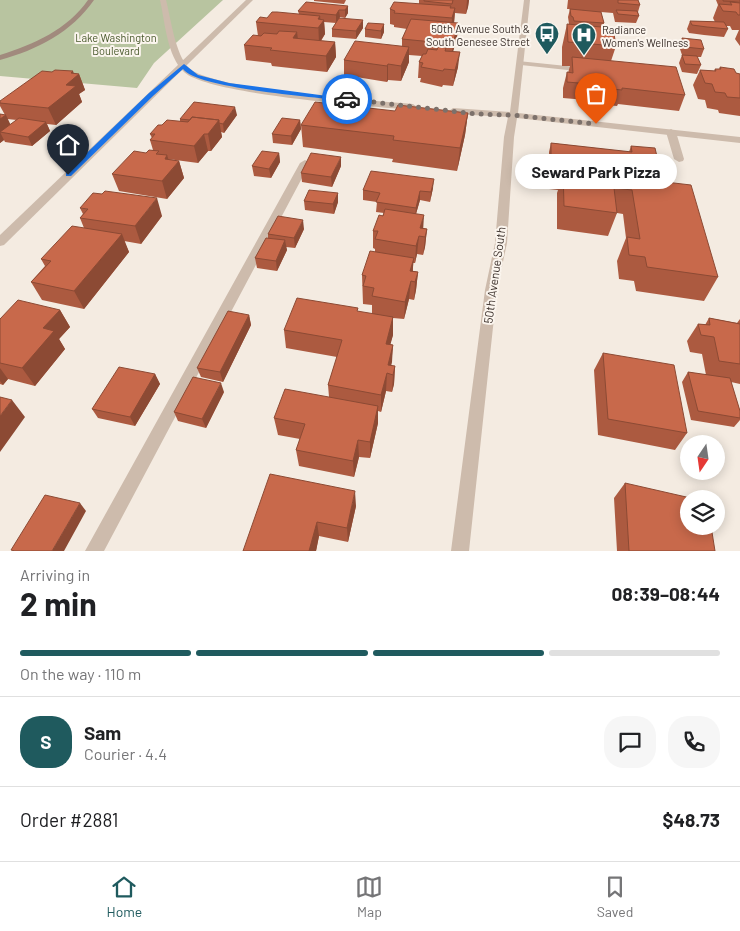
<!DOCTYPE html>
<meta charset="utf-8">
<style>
:root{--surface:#fff;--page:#f6f6f6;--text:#202124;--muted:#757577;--line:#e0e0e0;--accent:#1f5a5e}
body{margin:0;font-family:Barlow,sans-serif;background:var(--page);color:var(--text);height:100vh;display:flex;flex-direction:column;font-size:19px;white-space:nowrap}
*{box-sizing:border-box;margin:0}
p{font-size:16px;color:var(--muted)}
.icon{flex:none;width:28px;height:28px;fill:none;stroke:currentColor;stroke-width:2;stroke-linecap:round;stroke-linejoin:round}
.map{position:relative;height:551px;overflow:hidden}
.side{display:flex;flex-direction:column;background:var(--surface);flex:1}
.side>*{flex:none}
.needle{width:32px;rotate:193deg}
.controls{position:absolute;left:680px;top:435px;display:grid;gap:10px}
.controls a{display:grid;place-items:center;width:45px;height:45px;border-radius:50%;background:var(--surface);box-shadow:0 2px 12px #0003;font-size:25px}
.pin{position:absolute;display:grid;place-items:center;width:42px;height:42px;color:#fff;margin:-51px -21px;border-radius:50% 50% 50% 0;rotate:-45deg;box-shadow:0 0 5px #0007}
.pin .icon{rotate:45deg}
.courier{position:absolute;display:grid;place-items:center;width:50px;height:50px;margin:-25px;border:4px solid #1a73e8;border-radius:50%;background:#fff;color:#222;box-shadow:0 1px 6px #0007}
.bubble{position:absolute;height:35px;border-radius:18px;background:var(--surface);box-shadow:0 2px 12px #0003;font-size:16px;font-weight:700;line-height:35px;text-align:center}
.headline em{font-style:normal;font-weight:700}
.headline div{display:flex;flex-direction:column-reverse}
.headline{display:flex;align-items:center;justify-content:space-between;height:85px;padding:0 20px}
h1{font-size:32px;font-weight:700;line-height:38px}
.bar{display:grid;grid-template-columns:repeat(4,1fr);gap:8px 5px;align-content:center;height:60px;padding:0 20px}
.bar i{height:6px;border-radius:4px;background:var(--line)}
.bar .current{background:var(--accent)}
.bar p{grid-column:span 4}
.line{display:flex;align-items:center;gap:12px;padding:0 20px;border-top:1px solid var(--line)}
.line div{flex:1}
.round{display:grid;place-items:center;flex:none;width:52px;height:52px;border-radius:20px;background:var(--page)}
.menu{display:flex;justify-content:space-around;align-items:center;height:70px;border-top:1px solid var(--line);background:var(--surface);font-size:14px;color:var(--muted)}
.menu a{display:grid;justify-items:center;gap:2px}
.menu .current{color:var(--accent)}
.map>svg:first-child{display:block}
.green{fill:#b8c4a0}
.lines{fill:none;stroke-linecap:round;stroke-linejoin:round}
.service{fill:#cdbbac;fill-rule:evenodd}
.minor{fill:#cdbbac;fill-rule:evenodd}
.tertiary{fill:#cdbbac;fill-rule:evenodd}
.secondary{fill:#a18a7d;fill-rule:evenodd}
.wall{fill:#ac5a40;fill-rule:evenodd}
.shaded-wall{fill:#8c4a34}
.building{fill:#c8694b;stroke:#8c4a34}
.route{fill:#1a73e8}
.done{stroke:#7c716b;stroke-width:5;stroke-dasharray:0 9}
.labels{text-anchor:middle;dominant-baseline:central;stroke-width:4;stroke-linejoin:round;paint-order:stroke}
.far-poi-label{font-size:11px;fill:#3b302b;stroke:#fbf5ee;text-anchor:end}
.far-park-label{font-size:11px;fill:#4a5a2e;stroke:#fbf5ee}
.street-label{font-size:12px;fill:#3b302b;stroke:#fbf5ee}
</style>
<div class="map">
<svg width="740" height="551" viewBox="0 0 740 551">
<rect width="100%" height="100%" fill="#f4ebe1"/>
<path class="green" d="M0 0H223L154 63 137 88 0 76Z"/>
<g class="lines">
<path class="service" d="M518 61 586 68 590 70 586 72 521 65 517 63Z
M671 129 676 132 684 159 683 161 679 162 674 159 666 132Z
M305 160 310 163 104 551H85L300 163Z"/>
<path class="minor" d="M246 0H253L4 245 0 246V235Z"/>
<path class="tertiary" d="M160 0H166C171 19 175 54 189 68 212 90 374 101 413 104L417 107 413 110C372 106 209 95 184 72 167 56 165 22 160 0Z
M524 0H530L518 113 740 137V143L517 118 514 137 507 243 497 290 469 551H451L485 290 495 243 504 137 508 117 453 114 449 111 453 108 510 112Z"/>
<path class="secondary" d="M88 0H94C72 32 37 50 0 60V55C34 44 67 30 88 0Z"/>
</g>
<path class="wall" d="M314 0H346L344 4 314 1Z
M419 0H469L468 7 466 14 455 13 454 23H458L457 38 453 51 458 67 453 86 443 85 442 87 420 82 421 78H418L419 62 422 56 409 55V62L401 81 388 80 387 82 344 75V60L402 46V39L407 29 394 27V25L390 24V9L419 4Z
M568 0H638L640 5 638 12 639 16 636 23 615 22 613 13 601 12 604 23 603 27 616 46 611 61 685 95 679 111 618 104 617 106 586 103V100L563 98V88L567 72 568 73 570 66H562V47L567 24H569L568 17 570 9H567Z
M716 0H740V46L735 39 739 30H732L730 26H726L728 29 724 37 704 35 689 33 687 29 690 21 715 22 713 18 718 5Z
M348 6V13L345 18 340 17 339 18 363 28 356 39 332 37V29L336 23 324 22 325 34 321 41 335 42 336 57 327 72 272 66 271 63 246 60 244 45 258 36 256 22 267 18 299 14 298 11Z
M384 24V32L381 39 365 37V29Z
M682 38 704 49 701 57H697L701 65 697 74 682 72 679 63 682 55 679 46Z
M720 67 736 73 740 74V116L719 113 718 110 707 108 705 100 698 99 693 85 700 70 714 71 715 69H719Z
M74 73 79 74 85 90 79 94 82 102 56 125 47 124 50 131 32 146 5 142 4 140 0 143V114L5 115 0 106V103ZM7 119 17 120 10 125Z
M395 111 468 113 465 135 457 171 392 162 393 159 303 147 301 125Z
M237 115 224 133 221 132 222 137 211 151H208L198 163 168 159 179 161 184 178 167 199 119 191 112 174 146 153 153 150 150 140 152 138 150 134 162 125 180 121V119Z
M300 120 301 129 292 145 273 143 272 134Z
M551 143 629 152 631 146 662 178 661 181 718 277 704 301 636 291 634 281 619 279 617 261 626 238 623 214 617 213 608 236 557 229V193L558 190 549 189V152Z
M279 153 280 162 271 178 254 176 252 166Z
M341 166 332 187 302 182 301 173Z
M433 188 430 202 420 200 416 214 423 228 427 229 425 247 423 255 417 254 415 263H413V271L418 272 416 290 414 300 409 299 404 319 393 318V335L390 344 393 345 391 366H395L394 384 392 392 386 391 381 412 378 411V423L370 458 359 457 354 477 299 466 296 450 300 439 278 435 274 418 329 397 328 385 337 357 286 348 284 330 358 312 372 314V305L363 304 362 275 375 252V249L373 248V231L384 213 376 212 377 202 363 200V190Z
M338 193V202L334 214 305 210 304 201Z
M80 208 162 216 141 244 124 241 129 252 84 309 42 300 31 282 45 266 41 259 84 228 80 218 83 214Z
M304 229 295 248 286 247 287 250 277 271 257 268 255 258 268 238V234Z
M60 310 70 327 59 339 65 349 35 386 8 379 3 385 0 384V319Z
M249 315 251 325 223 382 201 377 197 368Z
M709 318 737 323 740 319V384L731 382 740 411V420L734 427 691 420 682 382 688 372 706 375 702 354 690 352 687 341 698 324 705 325Z
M603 353 687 433 675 450 598 435 594 370Z
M155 374 160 384 135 426 98 418 92 409Z
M224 392 206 428 178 421 174 412Z
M625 483 715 551H617L614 498Z
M356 506 348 542 319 536 316 551H243Z"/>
<path class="shaded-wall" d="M467 0H469L468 7 466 14Z
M348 6V13L345 18V10Z
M455 8 454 23 451 33 452 18Z
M339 10 340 17 336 23V15Z
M320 16 321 24 324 20 325 34 319 43 318 19Z
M363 20V28L356 39V31Z
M458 23 457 38 451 59 453 44Z
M384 24V32L381 39V31Z
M297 32 299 47 293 38Z
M335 42 336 57 327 72 326 56Z
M409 47V62L401 81V66Z
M460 52 458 67 453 86 455 70Z
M388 64V80L387 82V66Z
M73 71 75 77 79 74 85 90 79 94 82 102 56 125 48 108 66 85 71 73Z
M235 107 237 115 224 133 223 124Z
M468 113 465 135 457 171 460 148Z
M6 115 14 132H0L4 140 0 143V119Z
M219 120 222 137 211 151 208 134Z
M300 120 301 129 292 145 291 136Z
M46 122 50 131 32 146 28 137Z
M204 134 208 151 198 163 194 146Z
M279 153 280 162 271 178 269 169Z
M167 155 172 170 179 161 184 178 167 199 162 181 165 159Z
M341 157V166L332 187 331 177Z
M434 179 433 188 430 202 431 192Z
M420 191V200L415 217 416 208Z
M338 193V202L334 214 333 204Z
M157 198 162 216 141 244 135 226Z
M424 215 423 232 420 228Z
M303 220 304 229 295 248 294 238Z
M427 229 425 247 423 255 425 237Z
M122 234 129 252 84 309 74 291Z
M419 236 417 254 415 263 416 246Z
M285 240 287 250 277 271 276 261Z
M414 258 412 276 411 281 409 299 404 319 405 302 410 271Z
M418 272 416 290 414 300 415 282Z
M60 310 70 327 59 339 65 349 35 386 22 368 43 328Z
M249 315 251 325 223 382 220 372Z
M393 317V335L386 361V344Z
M393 345 392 362 389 374 388 365Z
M395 366 394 384 392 392 393 375Z
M0 368 8 379 3 385 0 381Z
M387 373 386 391 381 412V395Z
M155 374 160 384 135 426 130 417Z
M221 383 224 392 206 428 202 419Z
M12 400 25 417 0 452V416Z
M378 406V423L370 458V442Z
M358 440 359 457 354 477 353 461Z
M355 491 356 506 348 542 347 528Z
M80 503 86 511 64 551H52Z
M317 522 319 536 316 551H309Z"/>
<path class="building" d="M424 0H453L452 4 424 1Z
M618 0H638L640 5 618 3Z
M723 0H740V2L723 1Z
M306 2 348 6 345 10H339L336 15 298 11Z
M394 2 451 6 450 8H455L452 18 394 13 395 11 390 9Z
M730 2 740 3V15H738L736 12 723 11 719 4 732 5Z
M570 9 601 12 604 23 574 21 573 17 571 16Z
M616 10 637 11 639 16 618 14Z
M272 12H277L320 16 318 19 324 20 318 28 256 22 260 17 267 18Z
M339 18 363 20 356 31 332 29Z
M411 19 458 23 453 44 402 39Z
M690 21 724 22 728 29 707 27 692 25Z
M368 23 384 24 381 31 365 29Z
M567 24 613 28 616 46 568 42Z
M279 31 297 32 293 38 335 42 326 56 270 50 272 48 244 45 253 35 261 36 264 33 277 34Z
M682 38 701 40 704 49 685 47Z
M355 41 409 47 401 66 388 64 387 66 344 60Z
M438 47 446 48 445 51 460 52 455 70 444 69 443 71 421 67 423 63 419 62 423 54H426L428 49 437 50Z
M682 55 697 56 701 65 685 64Z
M572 57 676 67 685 95 622 88V90L591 87 590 84 567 82V72L573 73Z
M720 67 734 69 736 73 740 74V98L727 97 725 93 715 92 712 84 705 83 700 70 716 71 715 69H721Z
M55 70 73 71 71 73 79 74 66 85 76 86 48 108 0 103V101L42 71 52 72Z
M194 102 235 107 223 124 219 123V120L192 117 190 120 180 119Z
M315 102 395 111 398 105 468 113 460 148 393 140 394 136 301 125Z
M0 114 6 115 0 119Z
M192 117 219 120 208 134H204L194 146 150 140 155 134H150L158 125H162L167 120 188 122Z
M19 118 46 122 28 137 0 132Z
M282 118 300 120 291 136 272 134Z
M551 143 632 152 631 146 655 148 662 178 637 175 638 179 563 170 560 180 551 179Z
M149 150 159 151 156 154 167 155 165 159 179 161 162 181 112 174 134 151 146 153Z
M262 151 279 153 269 169 252 166Z
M311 153 341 157 331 177 301 173Z
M563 170 691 185 718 277 647 267 645 257 629 255 627 237 640 239 632 190 614 188 617 213 564 206Z
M371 171 434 179 431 192 420 191 416 208 376 202 380 193 363 190Z
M309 190 338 193 333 204 304 201Z
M105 191 157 198 135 226 80 218 88 209 80 208 93 193 102 194Z
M385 209 424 215 420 228 427 229 425 237 419 236 416 246 375 239 378 231H373L379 215 383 216Z
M278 216 303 220 294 238 268 234Z
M72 226 122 234 74 291 31 282 51 261 41 259Z
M266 238 285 240 276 261 255 258Z
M370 251 414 258 410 271 418 272 415 282 411 281 405 302 372 296 374 288 363 286 366 276 362 275Z
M297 298 358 308 357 311 393 317 386 344 393 345 388 365 395 366 393 375 387 373 381 395 328 385 342 340 284 330Z
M18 300 60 310 43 328 54 331 22 368 0 363V319Z
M228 311 249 315 220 372 197 368Z
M709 318 740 324V364L719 361 714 337 701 335 698 324 710 325Z
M603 353 674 365 687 433 608 419Z
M119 367 155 374 130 417 92 409Z
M688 372 730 378 740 411V418L698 411Z
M193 377 221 383 202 419 174 412Z
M285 389 378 406 370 442 358 440 353 461 296 450 305 424 274 418Z
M0 397 12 400 0 416Z
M270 474 355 491 347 528 317 522 309 551H243Z
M625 483 695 499H689V526H711L715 551H629Z
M45 495 80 503 52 551H15L11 550Z"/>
<path class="route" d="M184 64 198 75 229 83 350 99 347 101C318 97 198 89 183 69L153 96 71 176H66V173L149 93Z"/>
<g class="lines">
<path class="done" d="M347 99 477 114 512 115 596 124"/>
</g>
<defs>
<symbol id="bus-pin" viewBox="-11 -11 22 30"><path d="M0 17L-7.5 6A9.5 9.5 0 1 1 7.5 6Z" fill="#1f5a5e" stroke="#fbf5ee"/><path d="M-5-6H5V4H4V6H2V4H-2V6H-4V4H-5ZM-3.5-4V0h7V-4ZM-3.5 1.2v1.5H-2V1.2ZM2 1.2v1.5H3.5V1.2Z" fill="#fff"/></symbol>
<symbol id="hospital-pin" viewBox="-11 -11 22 30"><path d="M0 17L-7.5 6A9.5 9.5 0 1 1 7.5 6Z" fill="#1f5a5e" stroke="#fbf5ee"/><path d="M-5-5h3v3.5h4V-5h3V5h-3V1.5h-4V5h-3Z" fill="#fff"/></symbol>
</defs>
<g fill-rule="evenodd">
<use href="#bus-pin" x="533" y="20" width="28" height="38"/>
<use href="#hospital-pin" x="570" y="21" width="28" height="38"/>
</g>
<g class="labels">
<g class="far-poi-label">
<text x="530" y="28">50th Avenue South &amp;<tspan x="530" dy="13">South Genesee Street</tspan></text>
<text x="602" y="29" text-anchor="start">Radiance<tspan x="602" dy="13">Women's Wellness</tspan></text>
</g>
<g class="far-park-label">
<text x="116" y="37">Lake Washington<tspan x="116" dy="13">Boulevard</tspan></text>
</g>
<g class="street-label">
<text transform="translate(494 275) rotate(-82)">50th Avenue South</text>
</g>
</g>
</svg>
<div class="controls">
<a><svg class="needle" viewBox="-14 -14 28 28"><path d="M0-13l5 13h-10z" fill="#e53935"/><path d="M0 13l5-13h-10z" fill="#757577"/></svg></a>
<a><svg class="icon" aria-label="layers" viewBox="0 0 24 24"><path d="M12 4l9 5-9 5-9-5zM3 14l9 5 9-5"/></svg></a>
</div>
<div class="pin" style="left:596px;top:124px;background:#ea580c"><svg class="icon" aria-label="bag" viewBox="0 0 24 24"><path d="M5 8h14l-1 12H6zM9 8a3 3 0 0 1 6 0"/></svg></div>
<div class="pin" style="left:68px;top:175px;background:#1f2937"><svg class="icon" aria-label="home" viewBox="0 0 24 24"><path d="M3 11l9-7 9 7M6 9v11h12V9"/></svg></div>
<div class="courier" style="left:347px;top:99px"><svg class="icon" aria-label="car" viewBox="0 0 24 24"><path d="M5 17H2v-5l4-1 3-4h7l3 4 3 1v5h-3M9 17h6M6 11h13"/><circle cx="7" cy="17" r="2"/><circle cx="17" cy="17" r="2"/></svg></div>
<div class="bubble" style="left:515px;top:154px;width:162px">Seward Park Pizza</div>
</div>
<section class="side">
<div class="headline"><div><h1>2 min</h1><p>Arriving in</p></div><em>08:39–08:44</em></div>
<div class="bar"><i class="current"></i><i class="current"></i><i class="current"></i><i></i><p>On the way · 110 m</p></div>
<div class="line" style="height:90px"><b class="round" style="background:var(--accent);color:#fff">S</b><div><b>Sam</b><p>Courier · 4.4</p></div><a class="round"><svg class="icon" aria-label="chat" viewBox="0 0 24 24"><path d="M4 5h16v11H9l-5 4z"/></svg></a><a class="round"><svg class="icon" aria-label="phone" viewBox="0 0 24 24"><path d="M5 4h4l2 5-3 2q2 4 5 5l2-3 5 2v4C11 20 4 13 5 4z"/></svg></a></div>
<div class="line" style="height:65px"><div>Order #2881</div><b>$48.73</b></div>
</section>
<nav class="menu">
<a class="current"><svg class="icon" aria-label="home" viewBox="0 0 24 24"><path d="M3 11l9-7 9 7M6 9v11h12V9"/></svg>Home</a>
<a><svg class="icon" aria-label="map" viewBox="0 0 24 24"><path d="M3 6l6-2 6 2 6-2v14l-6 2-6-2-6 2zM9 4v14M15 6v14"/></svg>Map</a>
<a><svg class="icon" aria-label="saved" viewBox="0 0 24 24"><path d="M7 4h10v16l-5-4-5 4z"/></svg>Saved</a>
</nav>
